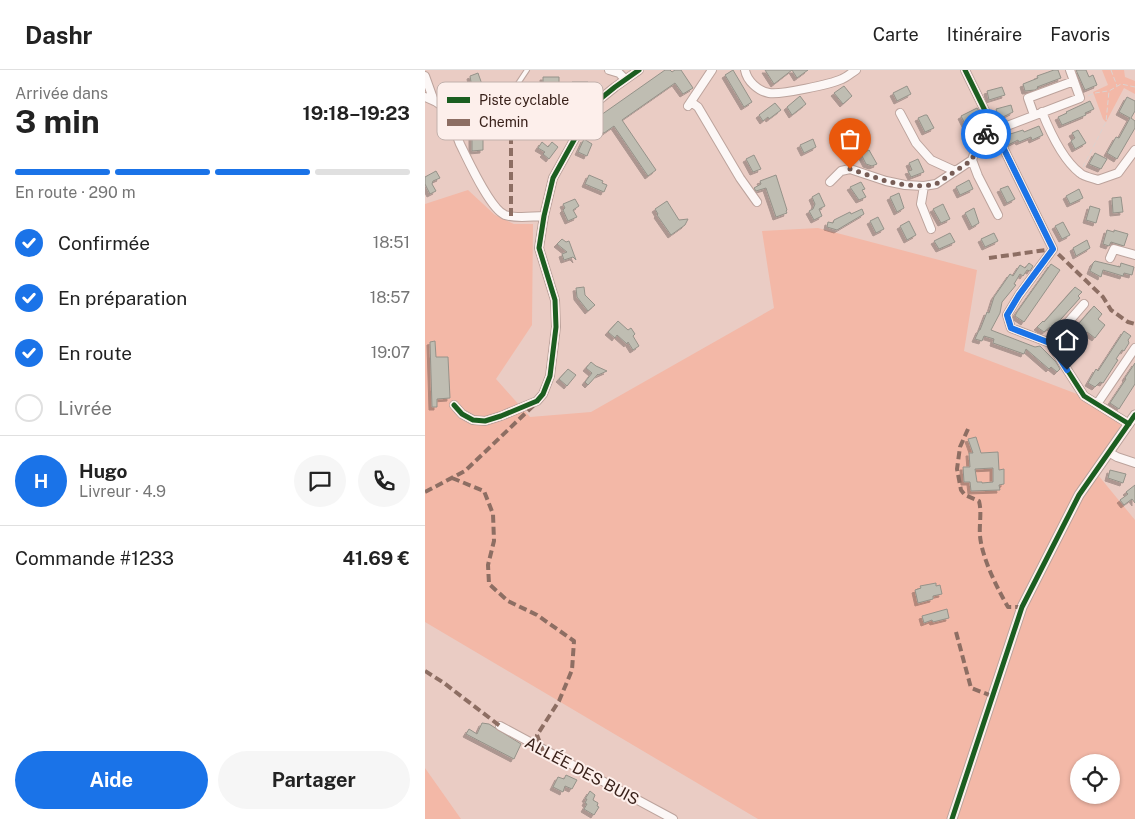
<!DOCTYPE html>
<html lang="fr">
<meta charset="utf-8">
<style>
:root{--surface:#fff;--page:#f6f6f6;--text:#222;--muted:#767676;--line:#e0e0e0;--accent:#1a73e8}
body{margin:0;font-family:"Public Sans",sans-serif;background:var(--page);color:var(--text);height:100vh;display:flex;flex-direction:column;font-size:19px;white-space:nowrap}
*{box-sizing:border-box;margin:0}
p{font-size:16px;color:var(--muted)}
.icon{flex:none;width:28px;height:28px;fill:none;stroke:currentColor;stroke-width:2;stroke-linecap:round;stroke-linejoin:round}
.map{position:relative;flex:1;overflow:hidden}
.side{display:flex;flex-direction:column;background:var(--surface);width:425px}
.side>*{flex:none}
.tools{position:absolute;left:645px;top:684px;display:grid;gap:10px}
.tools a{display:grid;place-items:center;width:50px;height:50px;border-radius:50%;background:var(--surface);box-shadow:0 1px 4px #0004;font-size:25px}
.pin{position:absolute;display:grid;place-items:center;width:42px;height:42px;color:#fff;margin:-51px -21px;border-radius:50% 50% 50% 0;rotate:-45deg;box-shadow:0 0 5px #0007}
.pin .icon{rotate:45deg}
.courier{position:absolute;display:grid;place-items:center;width:50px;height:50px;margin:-25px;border:4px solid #1a73e8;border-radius:50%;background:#fff;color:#222;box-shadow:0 1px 6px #0007}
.summary em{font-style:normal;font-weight:700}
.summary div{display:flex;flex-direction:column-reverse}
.summary{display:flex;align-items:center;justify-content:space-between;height:85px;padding:0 15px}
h1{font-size:32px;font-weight:700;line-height:38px}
.bar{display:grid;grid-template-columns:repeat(4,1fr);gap:8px 5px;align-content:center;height:60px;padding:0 15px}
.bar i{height:6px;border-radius:4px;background:var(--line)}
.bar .selected{background:var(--accent)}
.bar p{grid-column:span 4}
.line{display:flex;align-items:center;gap:12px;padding:0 15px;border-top:1px solid var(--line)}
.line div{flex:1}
.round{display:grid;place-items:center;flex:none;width:52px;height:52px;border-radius:26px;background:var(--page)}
ol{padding:0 15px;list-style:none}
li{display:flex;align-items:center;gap:15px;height:55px}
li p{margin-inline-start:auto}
li .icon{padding:5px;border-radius:50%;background:var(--accent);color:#fff;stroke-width:4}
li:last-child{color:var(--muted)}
li i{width:28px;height:28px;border:2px solid var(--line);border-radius:50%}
.cta{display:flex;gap:10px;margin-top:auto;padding:10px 15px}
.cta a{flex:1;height:58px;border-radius:30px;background:var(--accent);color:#fff;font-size:20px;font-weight:700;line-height:58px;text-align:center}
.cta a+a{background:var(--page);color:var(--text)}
header{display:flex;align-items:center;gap:30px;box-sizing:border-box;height:70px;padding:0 25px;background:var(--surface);border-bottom:1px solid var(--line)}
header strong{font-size:24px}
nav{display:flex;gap:28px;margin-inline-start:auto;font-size:18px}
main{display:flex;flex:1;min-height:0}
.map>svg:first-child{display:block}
.green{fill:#f3b8a7;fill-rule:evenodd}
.building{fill:#bfbdb2;stroke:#959289;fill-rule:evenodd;filter:url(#shadow)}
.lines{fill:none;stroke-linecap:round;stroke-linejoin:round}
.service-casing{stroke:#bca39c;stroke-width:6}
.minor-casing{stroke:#bca39c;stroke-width:10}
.tertiary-casing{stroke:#bca39c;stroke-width:11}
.path{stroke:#dcd2cf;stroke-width:1;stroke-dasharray:5 2.5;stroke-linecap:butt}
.service{stroke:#fcf7f6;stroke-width:4}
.minor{stroke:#fcf7f6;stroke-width:8}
.tertiary{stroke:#fcf7f6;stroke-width:9}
.quiet{stroke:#8d6e63;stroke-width:4;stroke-dasharray:8 4;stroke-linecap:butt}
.cycleway-casing{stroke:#fdefeb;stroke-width:8}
.cycleway{stroke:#1b5e20;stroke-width:5}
.done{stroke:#775d56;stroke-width:5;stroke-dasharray:0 9}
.route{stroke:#1a73e8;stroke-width:6}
.labels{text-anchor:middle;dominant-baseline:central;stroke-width:4;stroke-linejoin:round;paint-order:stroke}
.street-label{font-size:16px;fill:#39211a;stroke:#fdefeb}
.key{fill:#fdefeb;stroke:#c2b1ac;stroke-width:1}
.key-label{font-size:14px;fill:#39211a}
</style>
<header>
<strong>Dashr</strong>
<nav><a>Carte</a><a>Itinéraire</a><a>Favoris</a></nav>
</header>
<main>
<section class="side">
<div class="summary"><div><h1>3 min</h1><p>Arrivée dans</p></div><em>19:18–19:23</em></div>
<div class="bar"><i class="selected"></i><i class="selected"></i><i class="selected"></i><i></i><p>En route · 290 m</p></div>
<ol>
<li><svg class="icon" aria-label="check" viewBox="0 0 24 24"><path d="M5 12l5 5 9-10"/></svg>Confirmée<p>18:51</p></li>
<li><svg class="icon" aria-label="check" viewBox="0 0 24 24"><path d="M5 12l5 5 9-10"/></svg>En préparation<p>18:57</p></li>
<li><svg class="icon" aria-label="check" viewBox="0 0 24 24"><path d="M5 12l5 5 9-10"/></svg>En route<p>19:07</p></li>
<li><i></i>Livrée</li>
</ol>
<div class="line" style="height:90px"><b class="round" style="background:var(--accent);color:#fff">H</b><div><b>Hugo</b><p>Livreur · 4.9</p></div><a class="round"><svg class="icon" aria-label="chat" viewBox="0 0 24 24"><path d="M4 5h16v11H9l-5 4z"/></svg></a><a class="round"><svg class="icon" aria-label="phone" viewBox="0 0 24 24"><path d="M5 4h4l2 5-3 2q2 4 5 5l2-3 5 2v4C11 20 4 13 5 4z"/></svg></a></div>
<div class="line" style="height:65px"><div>Commande #1233</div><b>41.69 €</b></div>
<div class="cta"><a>Aide</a><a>Partager</a></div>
</section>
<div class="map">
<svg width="710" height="749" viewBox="0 0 710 749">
<defs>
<filter id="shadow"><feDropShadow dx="-3" dy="3" stdDeviation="0" flood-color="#0004"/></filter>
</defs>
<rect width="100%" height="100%" fill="#eaccc4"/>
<path class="green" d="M677 0H699L700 7 710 11V24L699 18 681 52 678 49 668 22 683 15Z
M43 120 70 145 89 154H108L107 255 71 309 105 347 166 342 349 238 337 161 393 158 552 200 539 281 652 324 697 354 673 405 710 450V749H333L0 552V134ZM654 692H686V725H654Z
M0 698 36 749H0Z"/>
<path class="building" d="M240 0H245L247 2 250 0H256L268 18 258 24 250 13 197 50 231 100 223 106 189 56 179 63 175 58 172 60 166 52Z
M308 0 327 32 319 37 300 5Z
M340 0H383L372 8 367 0 349 14Z
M629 0H633L636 8 612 17 613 18 610 20 600 21 598 14 613 8 612 6Z
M651 0H661L664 7 668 5 672 15 660 20Z
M53 3 59 20 48 24 45 6Z
M118 7H134V17H118Z
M147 12H163V26H147Z
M419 16 427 26 418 34 409 23Z
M482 16 486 24 472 31 468 23Z
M577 17 580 25 564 30 562 21Z
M375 26 381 34 367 45 362 37Z
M702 27 710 31V41L706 48 710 51V58L692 89 682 83 691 67 694 68 705 48 694 42Z
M665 31 669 39 660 43 661 45 637 55 633 47 642 43 641 42Z
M350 33 356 40 344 49 343 47 338 51 334 45Z
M586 35 588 42 574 49 571 39Z
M552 38 554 41 545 47 548 55 542 58 536 46Z
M500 45H502L509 58 500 62 493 48Z
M614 56 618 65 607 70 606 67 594 72 593 70 583 75 581 70 583 69 582 65 598 60 599 62Z
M653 60 661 73 650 79 646 71 650 68 647 63Z
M47 66H58V80L47 81Z
M159 69 167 74 162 86 153 82Z
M388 69 391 77 379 83 375 75Z
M117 72 123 77 127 72 133 77 124 89 118 84 120 82 113 78Z
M444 80 452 94 447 96 441 94 436 84Z
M670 83 682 89 676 99 664 94Z
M329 85 336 99 328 102 321 89Z
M493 89 499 102 486 107 483 101 487 100 484 93Z
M11 101 15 108 8 111 7 114 11 121 5 124 0 114V107Z
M164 105 178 111 177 113 182 115 179 122 160 114Z
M351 105 362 140 361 141 362 143 351 147 341 118 331 121 329 118 336 114 335 111Z
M544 110 548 119 535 125 531 117Z
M436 112 440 119 437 120 441 127 434 130 425 117Z
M583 116 590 129 582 133 575 119Z
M654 119 658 128 645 134 641 126Z
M394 123 400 136 394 139 397 146 389 150 384 141 388 139 390 134 387 127Z
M474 123 479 138 472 142 465 127Z
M696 127 698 142 688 143 687 128Z
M150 129 154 136 148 140 152 147 143 151 138 140 140 138 138 134Z
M242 131 254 150 263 149 260 155 246 165 232 145 233 144 230 139Z
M518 134 525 149 516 153 508 139Z
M665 136 675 139 671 153 661 150Z
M549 138 554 153 547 157 540 143Z
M437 139 439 144 412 160 402 157 403 152 408 153 409 150 425 142 426 144Z
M453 147 459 159 451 163 445 151Z
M484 151 491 165 482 170 475 156Z
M638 152 645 165 637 169 630 156Z
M682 160 689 162V160L703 164 699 176 686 172 684 176 678 174Z
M525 163 530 172 514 179 509 171Z
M569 163 573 171 560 177 556 169Z
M137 169 141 172 144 171 151 190 148 187 139 190 137 184 142 182 132 174Z
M662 170 665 178 651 186 648 178Z
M670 191 695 197 696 193 709 197 707 205 699 203 698 206 678 200 676 207 665 201 668 193Z
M604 193 608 196 605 201 602 200 598 206 595 204 589 214 591 215 577 232 575 243 566 260 610 277 615 276 631 292 635 299 632 302 626 297 624 299 601 279 599 284 568 273 569 269 559 266 557 271 550 269 554 260H555L562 242 564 243 569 227 585 204 588 206 595 195 600 198Z
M626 194 635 200 599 252 590 246 592 242Z
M159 217 160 225 170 235 163 241 152 227 151 218Z
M650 217 657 222 653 226 655 228 627 259 625 257 619 262 612 257 618 251 619 252Z
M669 236 677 244 673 249 680 255 670 268 662 262 654 271 661 278 657 283 649 277 645 282 636 274Z
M193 251 203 260 206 258 210 264 208 266 214 276 208 280 203 272 202 274 192 265 190 268 183 262Z
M699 261 706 266 703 270 704 273 699 281 697 280 691 289 693 290 678 313 675 312 670 317 663 313 671 299 673 301Z
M10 271 11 287H23L25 328 12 329V337H7L5 272Z
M166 292 171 296 182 301 173 305V304L163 315 160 312 167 303 161 298Z
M710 293V314L694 339 685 333 701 309 700 308Z
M143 299 151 305 142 316 134 309Z
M551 367 556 383 573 382 574 400 579 399V414L574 415 575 420 546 421 545 412H539L538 397H545L544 383H548L543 369ZM568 398V412L557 413V412H552L550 399Z
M685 400 701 404 698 413 683 408Z
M710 415V433L707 429 699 435 695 430 703 424 701 422Z
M511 513V516L515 515 517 524 508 526V529L493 533 490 520 496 518 495 516Z
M522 539 524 548 508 552 507 550 499 553 497 546Z
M57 653 64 654 96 674 89 689 41 664 44 659 52 664Z
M141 705 152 710 147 719 140 716 138 722 128 717 133 707 139 709Z
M165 721 170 725 168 730 173 733 172 736 174 737 169 745 159 739 162 734 160 733 162 729H160Z"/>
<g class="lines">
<defs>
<path id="service" d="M90 18 102 0"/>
<path id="minor" d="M184 0 194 3 200 9
M320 0C322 11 333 21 344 23 356 25 406 14 417 9 422 7 426 3 431 0
M540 0 628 179 594 225 582 245 586 258 625 273 659 326 704 354
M0 6 9 31
M0 27C6 29 12 32 17 36 27 46 30 62 35 74 43 90 65 139 80 145 92 149 107 146 119 146
M266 32 273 37 315 108 332 132
M263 36 287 0
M617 42C625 62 638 90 655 103 659 107 668 108 673 110L693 103 710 80
M475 43 491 73 506 90 530 101
M609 45 603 28 649 11
M547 90 553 106 573 145
M405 112 416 101 425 99 461 111 480 115 499 116 511 114 547 90 552 75 561 64 655 28 645 0
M499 116 496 134 506 159
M685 188 689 179 710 185
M625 273 659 234
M672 334 710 278
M29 335 37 344 48 350 60 351 76 346 112 331 118 324 125 306 131 257 130 230 114 178 119 146 128 108 169 34 190 17 214 0
M685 383 692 387 710 393
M75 656 248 749"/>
<path id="tertiary" d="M527 749 597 537 654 425 710 345"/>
</defs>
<use href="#service" class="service-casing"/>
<use href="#minor" class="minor-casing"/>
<use href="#tertiary" class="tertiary-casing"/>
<path class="path" d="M686 0 692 16
M663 26 670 23 683 21
M658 97 681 52 684 21 696 14 710 17"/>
<use href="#service" class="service"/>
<use href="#minor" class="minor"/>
<use href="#tertiary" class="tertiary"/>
<path class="quiet" d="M86 146V42L90 18
M564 188 628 179 678 227 686 240 703 252 710 254
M543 359 535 377 532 399 536 420 540 425 554 431C557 443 554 454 555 466 557 488 572 518 583 537H597
M27 408 59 421 68 444 69 471 63 495 64 514 83 531 112 545 149 571 147 600 134 631 112 665 118 681
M0 422 40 401 109 335
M531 562 546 618 567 626
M0 601 19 613 75 656"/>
<defs>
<path id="cycleway" d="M540 0 628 179 594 225 582 245 586 258 625 273 659 326 704 354
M29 335 37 344 48 350 60 351 76 346 112 331 118 324 125 306 131 257 130 230 114 178 119 146 128 108 169 34 190 17 214 0
M527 749 597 537 654 425 710 345"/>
</defs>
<use href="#cycleway" class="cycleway-casing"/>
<use href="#cycleway" class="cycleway"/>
</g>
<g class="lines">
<path class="done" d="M425 99 461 111 480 115 499 116 511 114 547 90 552 75 561 64"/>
<path class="route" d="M561 64 570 61 628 179 594 225 582 245 586 258 625 273 642 300"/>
</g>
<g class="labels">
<g class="street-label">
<text transform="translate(157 701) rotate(28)">ALLÉE DES BUIS</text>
</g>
</g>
<rect x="12" y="12" width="166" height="58" rx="8" class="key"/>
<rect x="22" y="27" width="23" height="6" fill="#1b5e20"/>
<rect x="22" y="49" width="23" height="7" fill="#8d6e63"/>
<g class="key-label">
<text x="54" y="35">Piste cyclable</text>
<text x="54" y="57">Chemin</text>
</g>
</svg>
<div class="tools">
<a><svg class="icon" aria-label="locate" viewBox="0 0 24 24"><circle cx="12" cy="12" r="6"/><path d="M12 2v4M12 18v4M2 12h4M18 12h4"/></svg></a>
</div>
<div class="pin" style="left:425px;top:99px;background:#ea580c"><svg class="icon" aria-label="bag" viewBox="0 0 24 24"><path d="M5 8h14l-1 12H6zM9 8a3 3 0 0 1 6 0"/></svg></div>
<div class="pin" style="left:642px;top:300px;background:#1f2937"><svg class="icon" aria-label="home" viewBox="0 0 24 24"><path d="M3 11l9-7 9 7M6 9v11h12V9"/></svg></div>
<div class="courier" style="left:561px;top:64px"><svg class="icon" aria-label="bike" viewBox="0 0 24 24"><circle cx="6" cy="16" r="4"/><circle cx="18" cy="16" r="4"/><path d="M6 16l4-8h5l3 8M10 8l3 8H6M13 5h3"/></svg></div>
</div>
</main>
